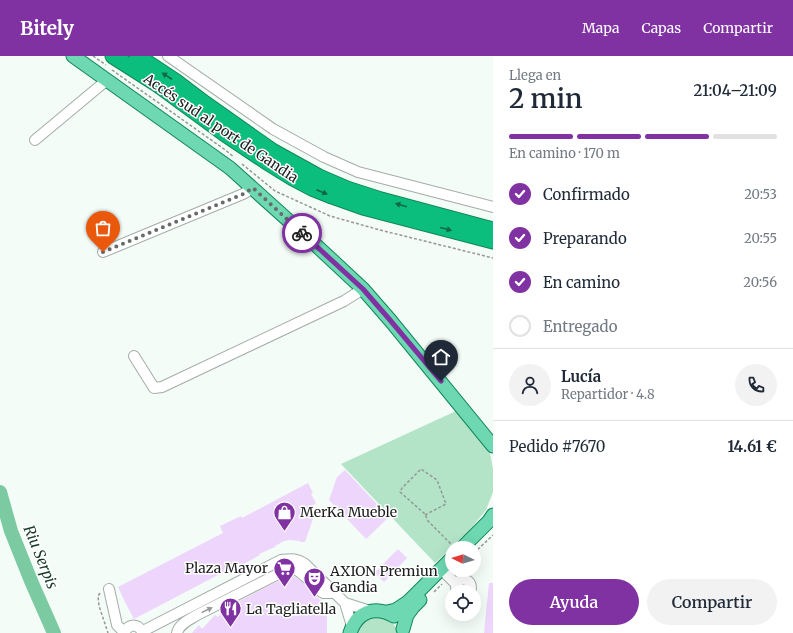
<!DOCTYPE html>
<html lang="es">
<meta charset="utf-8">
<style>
:root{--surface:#fff;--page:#f2f2f3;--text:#1f2937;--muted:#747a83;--line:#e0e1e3;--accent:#8032a3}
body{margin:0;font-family:Merriweather,serif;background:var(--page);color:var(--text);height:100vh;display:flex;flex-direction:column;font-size:15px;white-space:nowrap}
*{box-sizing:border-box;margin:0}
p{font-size:13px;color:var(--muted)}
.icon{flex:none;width:22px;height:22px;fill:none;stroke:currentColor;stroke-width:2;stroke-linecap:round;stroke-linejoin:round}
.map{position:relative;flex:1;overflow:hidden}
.drawer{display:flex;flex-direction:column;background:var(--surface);width:300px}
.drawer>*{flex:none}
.needle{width:26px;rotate:275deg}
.buttons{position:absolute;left:445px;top:485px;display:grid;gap:8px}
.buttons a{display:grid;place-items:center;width:36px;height:36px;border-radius:50%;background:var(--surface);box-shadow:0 4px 16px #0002;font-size:20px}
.pin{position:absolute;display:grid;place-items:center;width:34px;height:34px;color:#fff;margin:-41px -17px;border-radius:50% 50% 50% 0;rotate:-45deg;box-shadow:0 0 4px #0007}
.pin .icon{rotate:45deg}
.courier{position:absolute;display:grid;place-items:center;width:40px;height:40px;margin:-20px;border:3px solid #8032a3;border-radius:50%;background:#fff;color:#222;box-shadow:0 1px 5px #0007}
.headline em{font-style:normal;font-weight:600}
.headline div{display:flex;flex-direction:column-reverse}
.headline{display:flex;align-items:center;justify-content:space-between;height:68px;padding:0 16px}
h1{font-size:26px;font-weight:600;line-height:30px}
.bar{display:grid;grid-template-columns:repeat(4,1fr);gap:6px 4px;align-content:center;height:48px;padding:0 16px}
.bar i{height:5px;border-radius:3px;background:var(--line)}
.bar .active{background:var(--accent)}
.bar p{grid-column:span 4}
.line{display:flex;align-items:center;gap:10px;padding:0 16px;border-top:1px solid var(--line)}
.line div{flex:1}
.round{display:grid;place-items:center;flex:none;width:42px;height:42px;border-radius:21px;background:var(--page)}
ol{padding:0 16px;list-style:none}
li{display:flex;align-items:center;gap:12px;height:44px}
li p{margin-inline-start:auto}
li .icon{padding:4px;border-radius:50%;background:var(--accent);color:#fff;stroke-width:4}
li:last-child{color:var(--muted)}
li i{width:22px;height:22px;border:2px solid var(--line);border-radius:50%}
.action{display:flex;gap:8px;margin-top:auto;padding:8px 16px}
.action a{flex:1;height:46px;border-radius:24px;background:var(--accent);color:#fff;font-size:16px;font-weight:600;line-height:46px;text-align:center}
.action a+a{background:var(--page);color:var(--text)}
header{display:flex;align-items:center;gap:24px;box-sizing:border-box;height:56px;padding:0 20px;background:var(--accent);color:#fff}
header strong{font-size:19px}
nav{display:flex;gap:22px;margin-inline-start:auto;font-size:14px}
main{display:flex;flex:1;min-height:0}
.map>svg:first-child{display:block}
.green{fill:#b3e4c8}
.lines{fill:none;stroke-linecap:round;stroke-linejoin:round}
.river{stroke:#7ccaa1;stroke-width:14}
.building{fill:#eed5fc}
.minor-casing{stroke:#a4aca7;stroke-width:12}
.major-casing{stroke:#11865b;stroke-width:15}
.highway-casing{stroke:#11865b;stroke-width:17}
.path{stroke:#939995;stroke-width:1.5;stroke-dasharray:3 2;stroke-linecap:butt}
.minor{stroke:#fff;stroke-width:10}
.major{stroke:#6dd8b1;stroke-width:13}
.highway{stroke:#0bbe7d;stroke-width:15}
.oneway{fill:#146648}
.oneway2{fill:#989a99}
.done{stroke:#676c69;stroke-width:4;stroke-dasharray:0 7.2}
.route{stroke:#8032a3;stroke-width:5}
.labels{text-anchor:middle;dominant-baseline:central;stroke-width:3;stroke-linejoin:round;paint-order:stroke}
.street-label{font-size:14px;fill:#1b1e1c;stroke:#fff}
.poi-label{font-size:14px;fill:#1b1e1c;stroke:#fff;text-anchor:start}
.water-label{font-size:15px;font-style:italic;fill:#183a29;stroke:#fff}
</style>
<header>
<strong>Bitely</strong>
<nav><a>Mapa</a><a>Capas</a><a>Compartir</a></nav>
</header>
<main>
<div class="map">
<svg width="493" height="577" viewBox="0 0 493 577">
<rect width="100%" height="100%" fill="#f4fcf7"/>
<path class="green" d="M456 355 490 397 493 413V436L486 454 468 476 435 507 341 408Z
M372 560C385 562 393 562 398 577H356L360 568Z"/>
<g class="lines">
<path class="river" d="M0 436 11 475 31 525 54 577"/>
</g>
<path class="building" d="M345 414 389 461 366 483 329 444 337 421Z
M308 427 313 437 311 438 316 447 312 450 315 457 305 486H300V485L290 484 284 485 275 490V491L259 498 260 499 240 510 239 508 134 563 125 546 118 531 223 477 220 470 241 460 242 462Z
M398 493 407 502 384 526 374 517Z
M293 520 301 525 327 551V577H192L199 569 202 573 215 559 218 561 226 552 286 521Z
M489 527H493V577H484Z"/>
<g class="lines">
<defs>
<path id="minor" d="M168 0 273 73 324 101 358 116 493 151
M35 84 107 24
M103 196 243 138 253 132
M134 300 154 332 162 331 344 245 363 233
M446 518 456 528
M109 533 117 569 124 576
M457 536C451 519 476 520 470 536
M345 547 352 570
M143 575 281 504C291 503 296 502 305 508L345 547 370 555
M124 577C129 567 138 567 143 577
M177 577C179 568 189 564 197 559L284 515C288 514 291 513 294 513 301 515 317 532 323 537H335"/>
<path id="major" d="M73 0 230 112 319 192 363 233 390 264 493 390
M462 492 489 465 493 459
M387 556 396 554 408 546 452 502
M403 573 407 559 413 551 420 544
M350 577C357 556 374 549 394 560"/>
<path id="highway" d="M113 0 157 28 225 78 267 106 293 122 312 132 332 140 363 151 493 185
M137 0 175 25 204 47 272 95 319 121 347 133 381 144 493 174"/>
</defs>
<use href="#minor" class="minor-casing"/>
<use href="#major" class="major-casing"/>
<use href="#highway" class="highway-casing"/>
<path class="path" d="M93 0 106 9
M112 14 224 93 234 101
M242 108 275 135 330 160 380 174 493 202
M425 459 446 448 437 424 421 413 402 432 400 436 425 458 428 465 452 489
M474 497 493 479
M434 536 442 528
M100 537 98 540 99 550 108 577"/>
<use href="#minor" class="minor"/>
<use href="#major" class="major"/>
<use href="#highway" class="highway"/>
</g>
<defs><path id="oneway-solid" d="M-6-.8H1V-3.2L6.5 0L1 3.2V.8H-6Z"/></defs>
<g class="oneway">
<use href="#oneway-solid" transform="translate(167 20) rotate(-147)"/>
<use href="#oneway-solid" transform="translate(322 136) rotate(23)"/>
<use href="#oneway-solid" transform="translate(401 149) rotate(-164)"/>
<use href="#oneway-solid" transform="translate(446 173) rotate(15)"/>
</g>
<use class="oneway2" href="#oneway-solid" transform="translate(207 554) rotate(-26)"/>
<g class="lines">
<path class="done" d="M103 196 243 138 253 132 302 177"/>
<path class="route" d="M302 177 363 233 390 264 441 325"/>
</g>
<defs>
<symbol id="shop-pin" viewBox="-11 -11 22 30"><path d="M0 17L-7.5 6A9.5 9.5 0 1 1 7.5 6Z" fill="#8032a3" stroke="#fff"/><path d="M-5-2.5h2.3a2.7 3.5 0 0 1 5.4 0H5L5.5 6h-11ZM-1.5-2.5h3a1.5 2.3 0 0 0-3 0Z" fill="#fff"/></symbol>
<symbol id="supermarket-pin" viewBox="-11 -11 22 30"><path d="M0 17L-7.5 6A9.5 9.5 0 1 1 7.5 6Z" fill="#8032a3" stroke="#fff"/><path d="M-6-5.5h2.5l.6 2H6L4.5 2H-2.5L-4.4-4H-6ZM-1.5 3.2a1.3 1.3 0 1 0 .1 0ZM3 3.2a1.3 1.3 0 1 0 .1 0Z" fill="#fff"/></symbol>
<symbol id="theatre-pin" viewBox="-11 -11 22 30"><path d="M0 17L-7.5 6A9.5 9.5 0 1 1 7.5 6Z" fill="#8032a3" stroke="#fff"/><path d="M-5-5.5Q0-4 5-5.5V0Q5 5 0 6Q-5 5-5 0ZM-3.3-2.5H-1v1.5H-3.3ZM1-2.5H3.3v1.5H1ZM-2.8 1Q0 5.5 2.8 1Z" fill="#fff"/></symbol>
<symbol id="restaurant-pin" viewBox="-11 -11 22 30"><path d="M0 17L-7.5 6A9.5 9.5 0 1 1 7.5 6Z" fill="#8032a3" stroke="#fff"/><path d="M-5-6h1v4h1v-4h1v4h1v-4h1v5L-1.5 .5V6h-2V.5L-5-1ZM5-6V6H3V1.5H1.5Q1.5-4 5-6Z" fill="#fff"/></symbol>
</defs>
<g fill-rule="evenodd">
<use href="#shop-pin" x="272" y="444" width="25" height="34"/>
<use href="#supermarket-pin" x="272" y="500" width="25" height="34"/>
<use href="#theatre-pin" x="302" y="510" width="25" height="34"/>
<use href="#restaurant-pin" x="218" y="540" width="25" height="34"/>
</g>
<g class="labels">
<g class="street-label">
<text transform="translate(221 72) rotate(34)">Accés sud al port de Gandia</text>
</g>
<g class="poi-label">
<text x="300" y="456">MerKa Mueble</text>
<text x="268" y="512" text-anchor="end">Plaza Mayor</text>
<text x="330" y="515">AXION Premiun<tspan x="330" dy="16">Gandia</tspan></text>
<text x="246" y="553">La Tagliatella</text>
</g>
<g class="water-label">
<text transform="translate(41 501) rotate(68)">Riu Serpis</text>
</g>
</g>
</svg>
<div class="buttons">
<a><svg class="needle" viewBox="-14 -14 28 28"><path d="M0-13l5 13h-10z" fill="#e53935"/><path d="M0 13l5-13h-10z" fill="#747a83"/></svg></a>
<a><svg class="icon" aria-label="locate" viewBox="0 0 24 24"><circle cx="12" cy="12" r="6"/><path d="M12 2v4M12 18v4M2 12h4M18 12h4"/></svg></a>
</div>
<div class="pin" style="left:103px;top:196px;background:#ea580c"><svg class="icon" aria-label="bag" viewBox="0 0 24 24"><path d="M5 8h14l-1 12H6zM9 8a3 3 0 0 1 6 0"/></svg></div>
<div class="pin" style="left:441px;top:325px;background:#1f2937"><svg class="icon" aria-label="home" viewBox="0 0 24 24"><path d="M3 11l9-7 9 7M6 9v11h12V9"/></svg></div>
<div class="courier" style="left:302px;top:177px"><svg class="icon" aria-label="bike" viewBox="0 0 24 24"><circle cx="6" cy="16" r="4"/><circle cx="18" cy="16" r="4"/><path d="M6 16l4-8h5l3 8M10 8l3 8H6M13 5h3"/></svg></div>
</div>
<section class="drawer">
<div class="headline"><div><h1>2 min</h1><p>Llega en</p></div><em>21:04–21:09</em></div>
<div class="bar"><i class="active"></i><i class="active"></i><i class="active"></i><i></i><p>En camino · 170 m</p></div>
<ol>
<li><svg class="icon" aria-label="check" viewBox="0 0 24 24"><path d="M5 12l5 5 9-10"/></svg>Confirmado<p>20:53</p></li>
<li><svg class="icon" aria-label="check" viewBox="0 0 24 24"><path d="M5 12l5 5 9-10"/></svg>Preparando<p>20:55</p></li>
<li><svg class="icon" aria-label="check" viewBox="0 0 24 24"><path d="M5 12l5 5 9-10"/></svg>En camino<p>20:56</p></li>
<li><i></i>Entregado</li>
</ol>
<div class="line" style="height:72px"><a class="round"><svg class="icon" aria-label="person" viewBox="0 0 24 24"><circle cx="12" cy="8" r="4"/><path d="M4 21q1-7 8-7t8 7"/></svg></a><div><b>Lucía</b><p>Repartidor · 4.8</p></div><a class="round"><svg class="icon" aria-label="phone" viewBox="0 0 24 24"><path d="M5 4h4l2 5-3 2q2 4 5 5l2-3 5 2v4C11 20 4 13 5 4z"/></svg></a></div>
<div class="line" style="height:52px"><div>Pedido #7670</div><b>14.61 €</b></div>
<div class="action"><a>Ayuda</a><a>Compartir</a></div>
</section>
</main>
